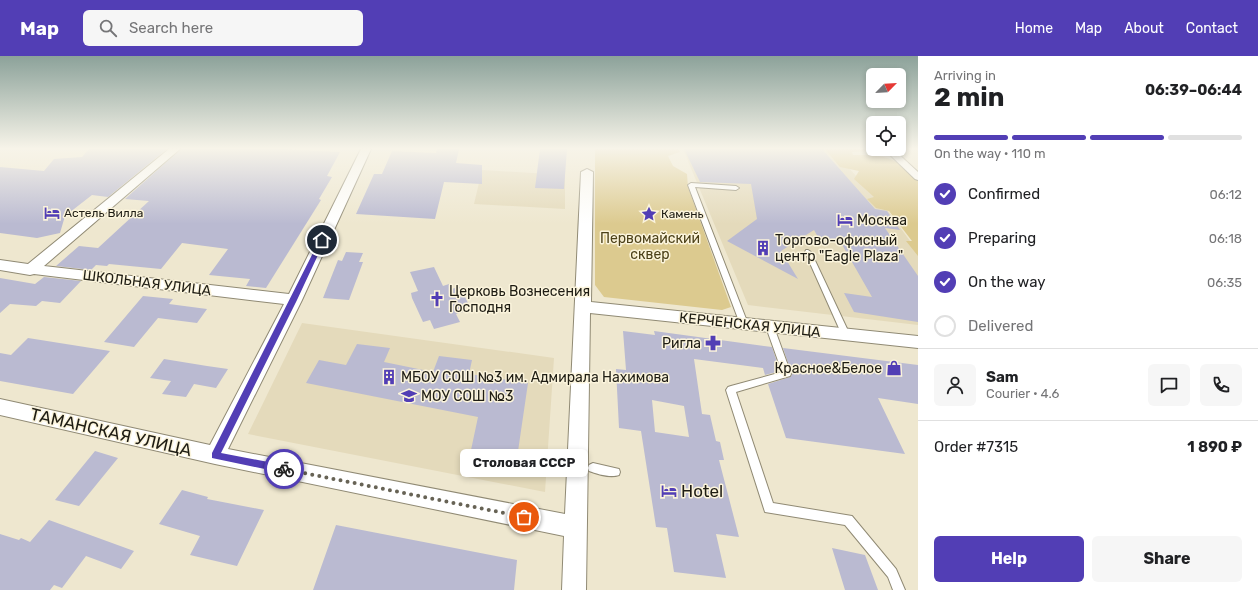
<!DOCTYPE html>
<meta charset="utf-8">
<style>
:root{--surface:#fff;--page:#f6f6f6;--text:#202124;--muted:#757577;--line:#e0e0e0;--accent:#523eb5}
body{margin:0;font-family:Rubik,sans-serif;background:var(--page);color:var(--text);height:100vh;display:flex;flex-direction:column;font-size:15px;white-space:nowrap}
*{box-sizing:border-box;margin:0}
p{font-size:13px;color:var(--muted)}
.icon{flex:none;width:22px;height:22px;fill:none;stroke:currentColor;stroke-width:2;stroke-linecap:round;stroke-linejoin:round}
.map{position:relative;flex:1;overflow:hidden}
.drawer{display:flex;flex-direction:column;background:var(--surface);width:340px}
.drawer>*{flex:none}
.needle{width:26px;rotate:66deg}
.fabs{position:absolute;left:866px;top:12px;display:grid;gap:8px}
.fabs a{display:grid;place-items:center;width:40px;height:40px;border-radius:6px;background:var(--surface);box-shadow:0 2px 6px #0003;font-size:20px}
.pin{position:absolute;display:grid;place-items:center;width:34px;height:34px;color:#fff;margin:-17px;border:2px solid #fff;border-radius:50%;box-shadow:0 1px 4px #0007}
.courier{position:absolute;display:grid;place-items:center;width:40px;height:40px;margin:-20px;border:3px solid #523eb5;border-radius:50%;background:#fff;color:#222;box-shadow:0 1px 5px #0007}
.bubble{position:absolute;height:28px;border-radius:6px;background:var(--surface);box-shadow:0 2px 6px #0003;font-size:13px;font-weight:700;line-height:28px;text-align:center}
.head em{font-style:normal;font-weight:700}
.head div{display:flex;flex-direction:column-reverse}
.head{display:flex;align-items:center;justify-content:space-between;height:68px;padding:0 16px}
h1{font-size:26px;font-weight:700;line-height:30px}
.bar{display:grid;grid-template-columns:repeat(4,1fr);gap:6px 4px;align-content:center;height:48px;padding:0 16px}
.bar i{height:5px;border-radius:3px;background:var(--line)}
.bar .selected{background:var(--accent)}
.bar p{grid-column:span 4}
.line{display:flex;align-items:center;gap:10px;padding:0 16px;border-top:1px solid var(--line)}
.line div{flex:1}
.round{display:grid;place-items:center;flex:none;width:42px;height:42px;border-radius:6px;background:var(--page)}
ol{padding:0 16px;list-style:none}
li{display:flex;align-items:center;gap:12px;height:44px}
li p{margin-inline-start:auto}
li .icon{padding:4px;border-radius:50%;background:var(--accent);color:#fff;stroke-width:4}
li:last-child{color:var(--muted)}
li i{width:22px;height:22px;border:2px solid var(--line);border-radius:50%}
.action{display:flex;gap:8px;margin-top:auto;padding:8px 16px}
.action a{flex:1;height:46px;border-radius:6px;background:var(--accent);color:#fff;font-size:16px;font-weight:700;line-height:46px;text-align:center}
.action a+a{background:var(--page);color:var(--text)}
header{display:flex;align-items:center;gap:24px;box-sizing:border-box;height:56px;padding:0 20px;background:var(--accent);color:#fff}
header strong{font-size:19px}
nav{display:flex;gap:22px;margin-inline-start:auto;font-size:14px}
.search{width:280px;height:36px;background:var(--page);display:flex;align-items:center;gap:10px;box-sizing:border-box;padding:0 14px;border-radius:6px;color:var(--muted);font-size:15px}
main{display:flex;flex:1;min-height:0}
.map>svg:first-child{display:block}
.built{fill:#e4dabb}
.green{fill:#dcca8f}
.building{fill:#babad1;fill-rule:evenodd}
.lines{fill:none;stroke-linecap:round;stroke-linejoin:round}
.service-casing{stroke:#908a74;stroke-width:2}
.pedestrian-casing{stroke:#908a74;stroke-width:2}
.minor-casing{stroke:#908a74;stroke-width:2}
.service{fill:#fff;fill-rule:evenodd}
.pedestrian{fill:#fff;fill-rule:evenodd}
.minor{fill:#fff;fill-rule:evenodd}
.route{fill:#523eb5}
.done{stroke:#676355;stroke-width:4;stroke-dasharray:0 7.2}
.labels{text-anchor:middle;dominant-baseline:central;stroke-width:3;stroke-linejoin:round;paint-order:stroke}
.far-poi-label{font-size:12px;fill:#1e1c13;stroke:#fbf4dc;text-anchor:start}
.poi-label{font-size:14px;fill:#1e1c13;stroke:#fbf4dc;text-anchor:start}
.park-label{font-size:14px;fill:#4c4119;stroke:#fbf4dc}
.street-label{font-size:14px;fill:#1e1c13;stroke:#fbf4dc}
.near-street-label{font-size:17px;fill:#1e1c13;stroke:#fbf4dc}
.near-poi-label{font-size:17px;fill:#1e1c13;stroke:#fbf4dc;text-anchor:start}
</style>
<header>
<strong>Map</strong>
<div class="search"><svg class="icon" aria-label="search" viewBox="0 0 24 24"><circle cx="10" cy="10" r="6"/><path d="M15 15l6 6"/></svg>Search here</div>
<nav><a>Home</a><a>Map</a><a>About</a><a>Contact</a></nav>
</header>
<main>
<div class="map">
<svg width="918" height="534" viewBox="0 0 918 534">
<rect width="100%" height="100%" fill="#eee7cf"/>
<path class="built" d="M683 93H831L886 152 918 196V269L748 249Z
M482 114 565 119V153L474 148Z
M302 267 554 302 545 436 248 378Z"/>
<path class="green" d="M595 93H679L680 96 668 100 673 110 687 118 688 131 731 251 722 254 604 241 595 229Z
M825 93H868V95L852 96 853 99C887 99 890 101 918 119V200L906 185H912L889 155 876 152 867 143 874 141 854 123 859 115 840 111Z"/>
<path class="building" d="M89 93H167L108 141 92 139 65 160 60 177 37 182 0 177V111L44 115 54 103 82 101Z
M181 93H281L340 96 327 120 332 121 319 143 321 144 266 232 246 230 250 223 209 219 228 193 182 187 161 213 109 208 107 210 96 209 91 214 56 210 79 190 98 192 149 145 125 143Z
M437 93H459L456 107 482 109V128L444 126 435 163 356 158 374 118H382L392 95 436 97Z
M540 93H567L564 133 535 132Z
M684 93H822L875 153 887 155 900 174 885 172 918 220V266L854 256 844 237 872 241 840 185 819 183 814 174 781 195 798 223 727 185 757 163 751 128 700 126Z
M346 196 363 197 359 206H363L349 244 323 242 338 204 342 205Z
M434 211 443 230 449 228 451 233 460 231 469 249 460 251 463 256 456 258 460 266 434 273 430 264 423 266 412 242 411 237 418 235 410 216Z
M44 221 81 225 60 247 42 245 36 250 10 248 0 257V222L35 228Z
M143 240 173 243 169 248 207 253 197 267 158 262 134 291 104 286Z
M623 275 655 279 654 275 772 291 780 315 765 319 763 312 694 303 702 358 710 359 716 385 720 386 724 404H719L739 481 716 478 726 522 674 516 667 472 656 471 641 375 619 372 616 313 626 314ZM652 344 684 350 689 381 655 376Z
M28 282 110 295 73 338 0 325V297L11 299Z
M357 288 390 292 384 306 433 316 439 300 472 304 469 318 528 327 517 402 471 394 478 361 306 327 319 304 346 309Z
M783 292 918 309V348L878 342 905 398 786 382 768 328 790 321 792 319Z
M164 303 207 310 228 313 216 332 194 328 186 341 162 338 171 325 150 322Z
M95 395 118 402 79 450 55 444Z
M182 434 208 441 207 443 264 454 237 510 190 499 200 480 159 468Z
M49 464 134 495 121 513 86 500 62 532 54 529 50 534H0V478L19 484 21 482 30 486Z
M336 469 517 504 514 534H313Z
M832 492 865 499 878 534H845Z"/>
<g class="lines">
<defs>
<path id="service" d="M691 127 736 130 739 132 736 134 695 131 748 268 747 270H741L740 268 688 129Z
M806 194H808L811 196 850 279 849 281H843L842 279 805 196Z
M770 268 774 271 791 318 790 320 736 336 773 447 852 460 896 513 905 534H893L888 521 845 469 765 456 726 334 728 331 731 330 782 316 766 271Z
M593 407 619 413 620 416 619 419C611 422 597 418 589 415L588 412 589 409Z"/>
<path id="pedestrian" d="M884 93H893L918 116V124L915 123Z"/>
<path id="minor" d="M169 93H180L44 210 289 238 361 93H371L302 244 228 393 565 458 581 116 587 113 593 116 591 246 918 280V292L590 257 586 534H562L564 480 215 408 0 359V343L210 389 284 248 34 218 30 219 0 214V204L28 208Z"/>
</defs>
<use href="#service" class="service-casing"/>
<use href="#pedestrian" class="pedestrian-casing"/>
<use href="#minor" class="minor-casing"/>
<use href="#service" class="service"/>
<use href="#pedestrian" class="pedestrian"/>
<use href="#minor" class="minor"/>
</g>
<linearGradient id="sky" x2="0" y2="1"><stop stop-color="#8ca29a"/><stop offset="0.55" stop-color="#f7f4e9"/><stop offset="1" stop-color="#f7f4e9" stop-opacity="0"/></linearGradient>
<rect width="918" height="168" fill="url(#sky)"/>
<path class="route" d="M320 183 325 184 297 244 221 397 284 409 288 413 287 416 284 417 212 402V397Z"/>
<g class="lines">
<path class="done" d="M284 413 524 461"/>
</g>
<defs>
<symbol id="hotel-bare" viewBox="-9 -9 18 18"><path d="M-6-4.5h1.5V1H6V5H4.5V3h-9V5H-6ZM-4 0a1.8 1.8 0 1 1 3.6 0ZM.5 0V-2.5h3Q6-2.5 6 0Z" fill="#523eb5" stroke="#fbf4dc" stroke-width="2.5" paint-order="stroke"/></symbol>
<symbol id="sight-bare" viewBox="-9 -9 18 18"><path d="M0-6L1.8-2.2L6-1.7L2.9 1.2L3.7 5.4L0 3.3L-3.7 5.4L-2.9 1.2L-6-1.7L-1.8-2.2Z" fill="#523eb5" stroke="#fbf4dc" stroke-width="2.5" paint-order="stroke"/></symbol>
<symbol id="building-bare" viewBox="-9 -9 18 18"><path d="M-4-6H4V6H1V3H-1V6H-4ZM-2.5-4.3h1.7v1.8h-1.7ZM.8-4.3h1.7v1.8H.8ZM-2.5-1h1.7V.8h-1.7ZM.8-1h1.7V.8H.8Z" fill="#523eb5" stroke="#fbf4dc" stroke-width="2.5" paint-order="stroke"/></symbol>
<symbol id="church-bare" viewBox="-9 -9 18 18"><path d="M-1.2-6h2.4v3.5h3.3v2.4h-3.3V6h-2.4V-.1h-3.3v-2.4h3.3Z" fill="#523eb5" stroke="#fbf4dc" stroke-width="2.5" paint-order="stroke"/></symbol>
<symbol id="pharmacy-bare" viewBox="-9 -9 18 18"><path d="M-2-6h4v4h4v4h-4v4h-4v-4h-4v-4h4Z" fill="#523eb5" stroke="#fbf4dc" stroke-width="2.5" paint-order="stroke"/></symbol>
<symbol id="shop-bare" viewBox="-9 -9 18 18"><path d="M-5-2.5h2.3a2.7 3.5 0 0 1 5.4 0H5L5.5 6h-11ZM-1.5-2.5h3a1.5 2.3 0 0 0-3 0Z" fill="#523eb5" stroke="#fbf4dc" stroke-width="2.5" paint-order="stroke"/></symbol>
<symbol id="school-bare" viewBox="-9 -9 18 18"><path d="M0-5L7-2L0 1L-7-2ZM-4 1L0 2.5L4 1V4Q0 6-4 4Z" fill="#523eb5" stroke="#fbf4dc" stroke-width="2.5" paint-order="stroke"/></symbol>
</defs>
<g fill-rule="evenodd">
<use href="#hotel-bare" x="41" y="146" width="22" height="22"/>
<use href="#sight-bare" x="638" y="147" width="22" height="22"/>
<use href="#hotel-bare" x="834" y="153" width="22" height="22"/>
<use href="#building-bare" x="752" y="181" width="22" height="22"/>
<use href="#church-bare" x="426" y="232" width="22" height="22"/>
<use href="#pharmacy-bare" x="702" y="276" width="22" height="22"/>
<use href="#shop-bare" x="883" y="301" width="22" height="22"/>
<use href="#building-bare" x="378" y="310" width="22" height="22"/>
<use href="#school-bare" x="398" y="329" width="22" height="22"/>
<use href="#hotel-bare" x="658" y="424" width="22" height="22"/>
</g>
<g class="labels">
<g class="far-poi-label">
<text x="64" y="157">Астель Вилла</text>
<text x="661" y="158">Камень</text>
</g>
<g class="poi-label">
<text x="857" y="164">Москва</text>
<text x="775" y="184">Торгово-офисный<tspan x="775" dy="16">центр "Eagle Plaza"</tspan></text>
<text x="449" y="235">Церковь Вознесения<tspan x="449" dy="16">Господня</tspan></text>
<text x="701" y="287" text-anchor="end">Ригла</text>
<text x="882" y="312" text-anchor="end">Красное&amp;Белое</text>
<text x="401" y="321">МБОУ СОШ №3 им. Адмирала Нахимова</text>
<text x="421" y="340">МОУ СОШ №3</text>
</g>
<g class="park-label">
<text x="650" y="182">Первомайский<tspan x="650" dy="16">сквер</tspan></text>
</g>
<g class="street-label">
<text transform="translate(147 227) rotate(7)">ШКОЛЬНАЯ УЛИЦА</text>
<text transform="translate(750 269) rotate(6)">КЕРЧЕНСКАЯ УЛИЦА</text>
</g>
<g class="near-street-label">
<text transform="translate(111 376) rotate(13)">ТАМАНСКАЯ УЛИЦА</text>
</g>
<g class="near-poi-label">
<text x="681" y="435">Hotel</text>
</g>
</g>
</svg>
<div class="fabs">
<a><svg class="needle" viewBox="-14 -14 28 28"><path d="M0-13l5 13h-10z" fill="#e53935"/><path d="M0 13l5-13h-10z" fill="#757577"/></svg></a>
<a><svg class="icon" aria-label="locate" viewBox="0 0 24 24"><circle cx="12" cy="12" r="6"/><path d="M12 2v4M12 18v4M2 12h4M18 12h4"/></svg></a>
</div>
<div class="pin" style="left:524px;top:461px;background:#ea580c"><svg class="icon" aria-label="bag" viewBox="0 0 24 24"><path d="M5 8h14l-1 12H6zM9 8a3 3 0 0 1 6 0"/></svg></div>
<div class="pin" style="left:322px;top:184px;background:#1f2937"><svg class="icon" aria-label="home" viewBox="0 0 24 24"><path d="M3 11l9-7 9 7M6 9v11h12V9"/></svg></div>
<div class="courier" style="left:284px;top:413px"><svg class="icon" aria-label="bike" viewBox="0 0 24 24"><circle cx="6" cy="16" r="4"/><circle cx="18" cy="16" r="4"/><path d="M6 16l4-8h5l3 8M10 8l3 8H6M13 5h3"/></svg></div>
<div class="bubble" style="left:460px;top:393px;width:128px">Столовая СССР</div>
</div>
<section class="drawer">
<div class="head"><div><h1>2 min</h1><p>Arriving in</p></div><em>06:39–06:44</em></div>
<div class="bar"><i class="selected"></i><i class="selected"></i><i class="selected"></i><i></i><p>On the way · 110 m</p></div>
<ol>
<li><svg class="icon" aria-label="check" viewBox="0 0 24 24"><path d="M5 12l5 5 9-10"/></svg>Confirmed<p>06:12</p></li>
<li><svg class="icon" aria-label="check" viewBox="0 0 24 24"><path d="M5 12l5 5 9-10"/></svg>Preparing<p>06:18</p></li>
<li><svg class="icon" aria-label="check" viewBox="0 0 24 24"><path d="M5 12l5 5 9-10"/></svg>On the way<p>06:35</p></li>
<li><i></i>Delivered</li>
</ol>
<div class="line" style="height:72px"><a class="round"><svg class="icon" aria-label="person" viewBox="0 0 24 24"><circle cx="12" cy="8" r="4"/><path d="M4 21q1-7 8-7t8 7"/></svg></a><div><b>Sam</b><p>Courier · 4.6</p></div><a class="round"><svg class="icon" aria-label="chat" viewBox="0 0 24 24"><path d="M4 5h16v11H9l-5 4z"/></svg></a><a class="round"><svg class="icon" aria-label="phone" viewBox="0 0 24 24"><path d="M5 4h4l2 5-3 2q2 4 5 5l2-3 5 2v4C11 20 4 13 5 4z"/></svg></a></div>
<div class="line" style="height:52px"><div>Order #7315</div><b>1 890 ₽</b></div>
<div class="action"><a>Help</a><a>Share</a></div>
</section>
</main>
